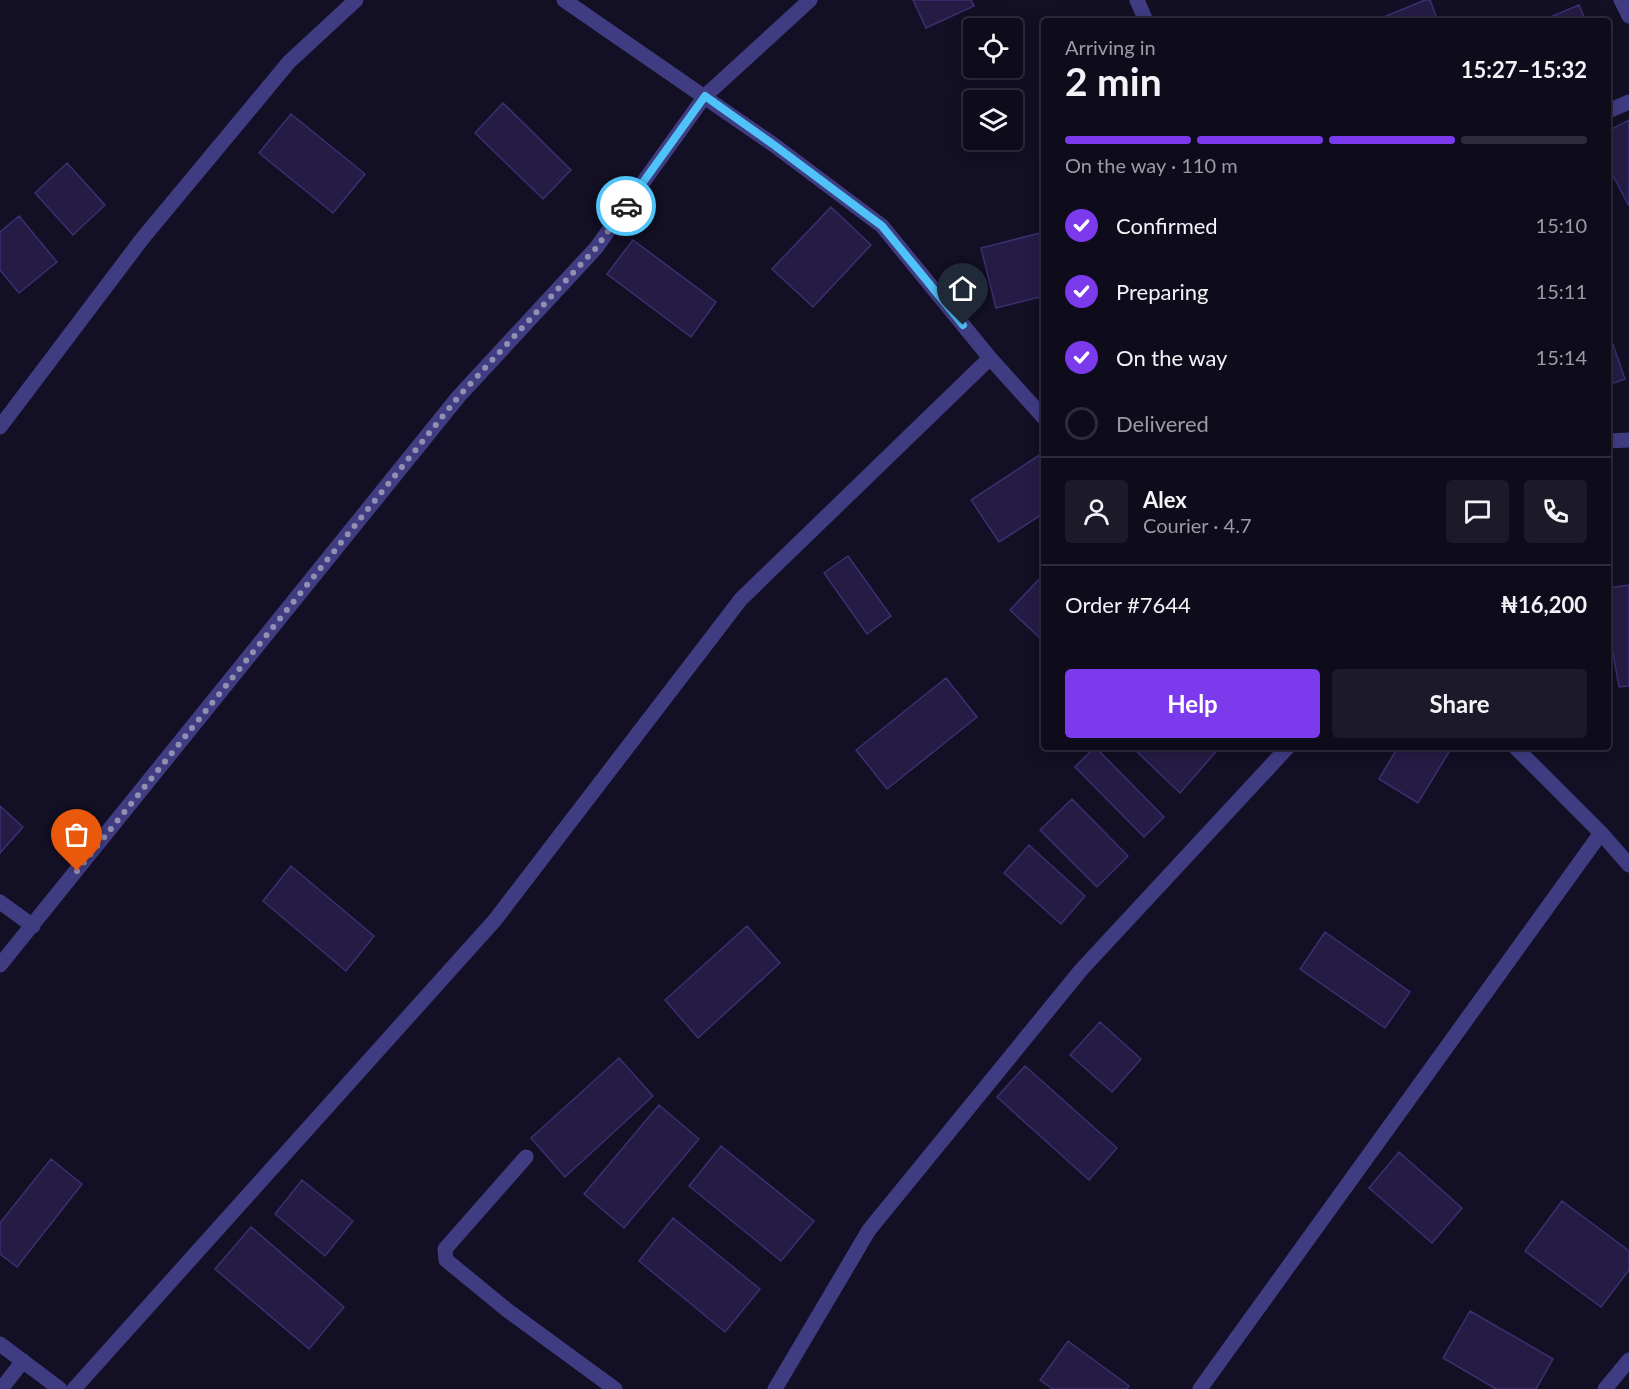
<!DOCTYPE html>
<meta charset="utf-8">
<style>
:root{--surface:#0e0b1b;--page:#1c1928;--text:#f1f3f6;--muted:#9b9ba3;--line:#2e2b3a;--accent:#7c3aed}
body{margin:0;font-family:Lato,sans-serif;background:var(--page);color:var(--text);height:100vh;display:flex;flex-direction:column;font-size:22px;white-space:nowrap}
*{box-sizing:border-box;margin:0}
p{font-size:20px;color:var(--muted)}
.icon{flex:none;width:33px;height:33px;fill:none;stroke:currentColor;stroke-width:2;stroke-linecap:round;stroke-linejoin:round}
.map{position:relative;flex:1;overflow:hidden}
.side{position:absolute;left:1041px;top:18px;width:570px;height:732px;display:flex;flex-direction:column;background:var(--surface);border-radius:6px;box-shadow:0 3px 15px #0003,0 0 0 2px var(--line)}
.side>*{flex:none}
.buttons{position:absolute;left:963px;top:18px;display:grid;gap:12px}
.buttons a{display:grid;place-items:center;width:60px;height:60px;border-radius:6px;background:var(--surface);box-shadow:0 3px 15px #0003,0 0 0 2px var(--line);font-size:30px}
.pin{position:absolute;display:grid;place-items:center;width:51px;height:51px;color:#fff;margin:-62px -26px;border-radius:50% 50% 50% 0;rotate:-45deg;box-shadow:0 0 6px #0007}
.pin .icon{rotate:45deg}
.courier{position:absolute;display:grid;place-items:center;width:60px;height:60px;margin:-30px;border:4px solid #4fc3f7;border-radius:50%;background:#fff;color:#222;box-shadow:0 2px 8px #0007}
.overview em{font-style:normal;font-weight:700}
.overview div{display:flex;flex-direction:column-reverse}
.overview{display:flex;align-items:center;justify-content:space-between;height:102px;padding:0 24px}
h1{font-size:39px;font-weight:700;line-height:45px}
.bar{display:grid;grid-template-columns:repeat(4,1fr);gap:9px 6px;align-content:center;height:72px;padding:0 24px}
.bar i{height:8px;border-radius:4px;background:var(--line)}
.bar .active{background:var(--accent)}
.bar p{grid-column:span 4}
.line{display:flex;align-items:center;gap:15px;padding:0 24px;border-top:2px solid var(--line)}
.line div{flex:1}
.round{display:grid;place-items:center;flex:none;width:63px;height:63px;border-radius:6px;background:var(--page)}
ol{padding:0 24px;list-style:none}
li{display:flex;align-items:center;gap:18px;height:66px}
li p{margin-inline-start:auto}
li .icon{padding:6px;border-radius:50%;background:var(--accent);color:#fff;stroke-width:4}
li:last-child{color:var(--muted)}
li i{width:33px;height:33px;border:3px solid var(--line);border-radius:50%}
.action{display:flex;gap:12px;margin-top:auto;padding:12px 24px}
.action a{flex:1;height:69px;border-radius:6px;background:var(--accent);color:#fff;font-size:24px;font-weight:700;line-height:69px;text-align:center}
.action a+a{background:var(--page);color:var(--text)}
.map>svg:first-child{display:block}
.building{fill:#251c45;stroke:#3d2f70;stroke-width:1.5}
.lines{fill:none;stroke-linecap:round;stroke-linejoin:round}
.minor{stroke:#403c82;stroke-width:15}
.tertiary{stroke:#403c82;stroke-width:15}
.done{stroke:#948fb2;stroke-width:6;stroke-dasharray:0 10.8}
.route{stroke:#4fc3f7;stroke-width:8}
</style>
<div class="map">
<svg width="1629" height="1389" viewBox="0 0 1629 1389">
<rect width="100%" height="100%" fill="#130f24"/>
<path class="building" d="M913 0H971L974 6 926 28Z
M1425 0H1430L1438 21H1374Z
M1579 5 1586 21H1541Z
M503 103 571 170 543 199 475 133Z
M291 114 365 174 333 213 259 153Z
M1629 120V206L1608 166V131Z
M67 163 105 205 73 235 35 193Z
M831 207 871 245 813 307 772 269Z
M19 216 57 262 19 293 0 270V232Z
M1044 232V296L996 308 981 248Z
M633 240 716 302 691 337 607 274Z
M1608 330 1625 379 1608 385Z
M1044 452V513L999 542 971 500Z
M848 556 891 616 867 634 824 573Z
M1044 574V636L1041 639 1010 610Z
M1629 585V686L1619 687 1608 626V588Z
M946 678 977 717 887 789 856 750Z
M1095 747 1164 817 1144 837 1075 767Z
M1132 747H1220L1180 793Z
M1398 747H1452L1418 803 1379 779Z
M1072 799 1128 856 1097 887 1040 830Z
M0 806 23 827 0 853Z
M1029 845 1085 896 1061 924 1004 873Z
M291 866 374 936 346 971 263 901Z
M747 926 780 963 698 1038 665 1000Z
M1325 932 1410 992 1385 1028 1300 969Z
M1100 1022 1141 1059 1112 1092 1070 1055Z
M619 1058 653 1096 565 1177 531 1138Z
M1025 1066 1117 1148 1089 1180 997 1097Z
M659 1105 699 1139 624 1228 584 1194Z
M721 1146 814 1221 781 1261 689 1186Z
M1399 1152 1462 1208 1432 1243 1369 1188Z
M51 1159 82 1184 17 1267 0 1254V1223Z
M302 1180 353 1221 325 1256 275 1214Z
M1562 1201 1629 1251V1270L1601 1307 1525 1251Z
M673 1218 760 1289 725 1332 639 1261Z
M251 1227 344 1307 309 1349 215 1269Z
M1470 1311 1553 1359 1536 1389H1496L1443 1358Z
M1068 1341 1129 1386 1127 1389H1053L1040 1380Z"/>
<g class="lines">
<path class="minor" d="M564 0 774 145 882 226 990 358 1044 418
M1137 0 1146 21
M1621 0 1629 16
M1608 111 1629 102
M0 427 142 239 289 62 356 0
M1608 441 1629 440
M1515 747 1601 833 1629 865
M0 902 33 926
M0 965 459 396 596 248 705 96 810 0
M526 1157 445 1249 446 1260 507 1310 615 1389
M1 1389 23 1361
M74 1389 495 920 741 599 990 358
M775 1389 869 1230 1081 970 1288 747
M1200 1389 1601 833
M1605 1389 1629 1360"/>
<path class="tertiary" d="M0 1344 60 1389"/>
</g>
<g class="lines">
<path class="done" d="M77 871 459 396 596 248 626 206"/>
<path class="route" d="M626 206 705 96 774 145 882 226 963 325"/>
</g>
</svg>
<div class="buttons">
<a><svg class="icon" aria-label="locate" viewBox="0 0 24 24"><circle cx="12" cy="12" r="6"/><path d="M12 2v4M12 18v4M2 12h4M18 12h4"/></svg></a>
<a><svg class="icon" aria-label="layers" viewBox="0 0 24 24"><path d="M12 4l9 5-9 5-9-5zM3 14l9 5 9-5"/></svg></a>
</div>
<div class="pin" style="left:77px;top:871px;background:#ea580c"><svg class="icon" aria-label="bag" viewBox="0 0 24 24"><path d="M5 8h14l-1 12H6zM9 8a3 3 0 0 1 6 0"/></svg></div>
<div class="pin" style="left:963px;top:325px;background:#1f2937"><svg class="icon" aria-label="home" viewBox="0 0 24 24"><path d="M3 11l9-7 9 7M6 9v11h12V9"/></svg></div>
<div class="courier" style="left:626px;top:206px"><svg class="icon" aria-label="car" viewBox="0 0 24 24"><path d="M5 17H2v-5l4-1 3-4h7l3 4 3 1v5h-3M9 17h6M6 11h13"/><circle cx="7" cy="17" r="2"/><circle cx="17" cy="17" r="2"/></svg></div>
<section class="side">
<div class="overview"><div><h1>2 min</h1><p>Arriving in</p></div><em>15:27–15:32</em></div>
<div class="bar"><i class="active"></i><i class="active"></i><i class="active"></i><i></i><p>On the way · 110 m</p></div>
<ol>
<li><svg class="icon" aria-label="check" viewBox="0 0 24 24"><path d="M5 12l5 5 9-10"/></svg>Confirmed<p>15:10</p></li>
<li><svg class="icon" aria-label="check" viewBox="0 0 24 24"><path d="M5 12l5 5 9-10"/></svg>Preparing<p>15:11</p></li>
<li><svg class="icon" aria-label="check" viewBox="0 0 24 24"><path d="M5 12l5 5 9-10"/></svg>On the way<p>15:14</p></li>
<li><i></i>Delivered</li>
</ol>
<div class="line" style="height:108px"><a class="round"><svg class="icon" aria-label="person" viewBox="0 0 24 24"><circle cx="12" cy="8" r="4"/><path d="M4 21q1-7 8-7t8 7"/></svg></a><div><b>Alex</b><p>Courier · 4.7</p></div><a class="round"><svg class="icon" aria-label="chat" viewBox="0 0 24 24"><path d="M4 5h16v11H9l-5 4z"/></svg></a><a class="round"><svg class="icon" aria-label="phone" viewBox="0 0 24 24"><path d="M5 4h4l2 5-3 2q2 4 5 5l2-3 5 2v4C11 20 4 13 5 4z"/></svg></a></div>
<div class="line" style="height:78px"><div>Order #7644</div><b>₦16,200</b></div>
<div class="action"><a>Help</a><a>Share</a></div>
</section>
</div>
